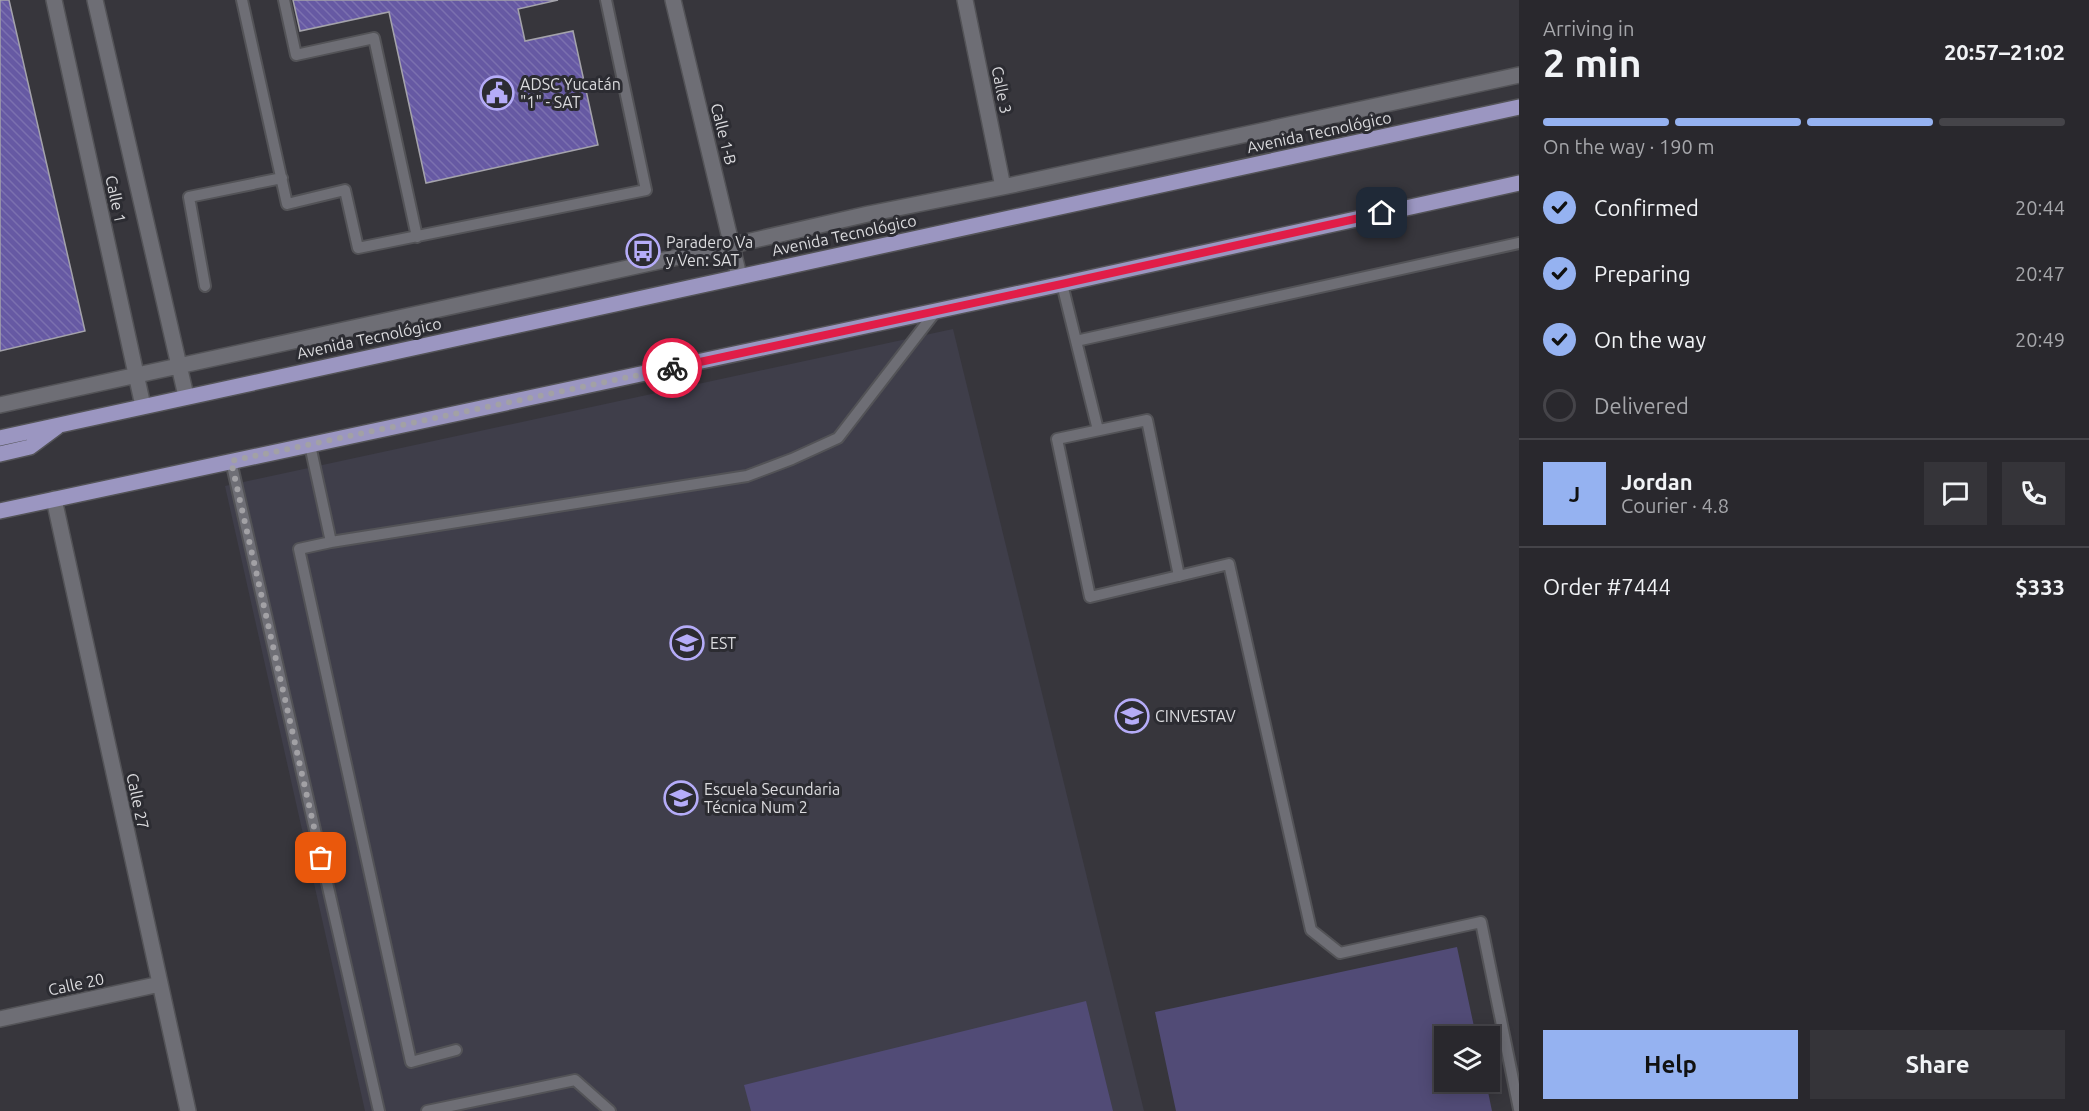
<!DOCTYPE html>
<meta charset="utf-8">
<style>
:root{--surface:#29282d;--page:#353439;--text:#f1f3f6;--muted:#a5a6aa;--line:#454449;--accent:#95b2f1}
body{margin:0;font-family:Ubuntu,sans-serif;background:var(--page);color:var(--text);height:100vh;display:flex;flex-direction:column;font-size:22px;white-space:nowrap}
*{box-sizing:border-box;margin:0}
p{font-size:20px;color:var(--muted)}
.icon{flex:none;width:33px;height:33px;fill:none;stroke:currentColor;stroke-width:2;stroke-linecap:round;stroke-linejoin:round}
.map{position:relative;flex:1;overflow:hidden}
.side{display:flex;flex-direction:column;background:var(--surface);width:570px}
.side>*{flex:none}
.tools{position:absolute;left:1434px;top:1026px;display:grid;gap:12px}
.tools a{display:grid;place-items:center;width:66px;height:66px;border-radius:0px;background:var(--surface);box-shadow:0 3px 15px #0003,0 0 0 2px var(--line);font-size:30px}
.pin{position:absolute;display:grid;place-items:center;width:51px;height:51px;color:#fff;margin:-26px;border-radius:12px;box-shadow:0 3px 9px #0006}
.courier{position:absolute;display:grid;place-items:center;width:60px;height:60px;margin:-30px;border:4px solid #e11d48;border-radius:50%;background:#fff;color:#222;box-shadow:0 2px 8px #0007}
.summary em{font-style:normal;font-weight:600}
.summary div{display:flex;flex-direction:column-reverse}
.summary{display:flex;align-items:center;justify-content:space-between;height:102px;padding:0 24px}
h1{font-size:39px;font-weight:600;line-height:45px}
.bar{display:grid;grid-template-columns:repeat(4,1fr);gap:9px 6px;align-content:center;height:72px;padding:0 24px}
.bar i{height:8px;border-radius:4px;background:var(--line)}
.bar .active{background:var(--accent)}
.bar p{grid-column:span 4}
.line{display:flex;align-items:center;gap:15px;padding:0 24px;border-top:2px solid var(--line)}
.line div{flex:1}
.round{display:grid;place-items:center;flex:none;width:63px;height:63px;border-radius:0px;background:var(--page)}
ol{padding:0 24px;list-style:none}
li{display:flex;align-items:center;gap:18px;height:66px}
li p{margin-inline-start:auto}
li .icon{padding:6px;border-radius:50%;background:var(--accent);color:#111;stroke-width:4}
li:last-child{color:var(--muted)}
li i{width:33px;height:33px;border:3px solid var(--line);border-radius:50%}
.button{display:flex;gap:12px;margin-top:auto;padding:12px 24px}
.button a{flex:1;height:69px;border-radius:0px;background:var(--accent);color:#111;font-size:24px;font-weight:600;line-height:69px;text-align:center}
.button a+a{background:var(--page);color:var(--text)}
main{display:flex;flex:1;min-height:0}
.map>svg:first-child{display:block}
.built{fill:#3f3e4a}
.garden{fill:#514b76}
.building{fill:url(#building-back-hatch);stroke:#a4a3ab;stroke-width:1.5}
.lines{fill:none;stroke-linecap:round;stroke-linejoin:round}
.lane-casing{stroke:#535357;stroke-width:14}
.street-casing{stroke:#535357;stroke-width:18}
.primary-casing{stroke:#535357;stroke-width:18}
.lane{stroke:#6e6e75;stroke-width:10}
.street{stroke:#6e6e75;stroke-width:15}
.primary{stroke:#9b96c1;stroke-width:15}
.done{stroke:#a2a1a5;stroke-width:6;stroke-dasharray:0 10.8}
.route{stroke:#e11d48;stroke-width:8}
.labels{text-anchor:middle;dominant-baseline:central;stroke-width:6;stroke-linejoin:round;paint-order:stroke}
.poi-label{font-size:16px;fill:#dbdbde;stroke:#2c2c32;text-anchor:start}
.street-label{font-size:16px;fill:#dbdbde;stroke:#2c2c32}
</style>
<main>
<div class="map">
<svg width="1519" height="1111" viewBox="0 0 1519 1111">
<defs>
<pattern id="building-back-hatch" width="6" height="6" patternUnits="userSpaceOnUse" patternTransform="scale(1.5)"><rect width="6" height="6" fill="#6659a3"/><path d="M-1 5l2 2M0 0l6 6M5-1l2 2" fill="none" stroke="#7b70af"/></pattern>
</defs>
<rect width="100%" height="100%" fill="#37363c"/>
<path class="built" d="M953 329 1144 1111H365L225 486Z"/>
<path class="garden" d="M1457 947 1476 1036H1444V1082H1486L1492 1111H1176L1155 1012Z
M1086 1001 1113 1111H751L744 1085Z"/>
<path class="building" d="M0 0H9L85 331 0 351Z
M293 0H558L518 9 525 41 573 31 598 145 426 183 389 12 300 31Z"/>
<g class="lines">
<defs>
<path id="lane" d="M242 0 287 204 345 190 358 248 646 190 606 0
M284 0 296 55 374 38 417 237
M1062 284 1098 430
M205 286 189 197 282 178
M1076 341 1519 243
M310 445 331 542 747 476 792 459 838 438 936 311
M231 461 379 1111
M331 542 299 549 411 1062 456 1050
M1179 576 1147 420 1057 439 1090 597 1229 564 1311 930 1340 953 1481 922 1519 1109
M427 1111 575 1080 610 1111"/>
<path id="street" d="M54 0 143 406
M95 0 186 396
M673 0 739 276
M965 0 1003 187
M0 405 733 245 868 214 1003 187 1519 75
M54 499 188 1111
M0 1019 160 984"/>
<path id="primary" d="M0 438 1519 107
M0 454 30 447 57 427
M0 511 1062 284 1519 183"/>
</defs>
<use href="#lane" class="lane-casing"/>
<use href="#street" class="street-casing"/>
<use href="#primary" class="primary-casing"/>
<use href="#lane" class="lane"/>
<use href="#street" class="street"/>
<use href="#primary" class="primary"/>
</g>
<g class="lines">
<path class="done" d="M321 858 231 461 672 368"/>
<path class="route" d="M672 368 1062 284 1382 213"/>
</g>
<defs>
<symbol id="civic-ring" viewBox="-11 -11 22 22"><circle r="9.5" fill="#2c2c32" stroke="#b5acf8" stroke-width="1.5"/><path d="M-.6-6.5H3V-4.5H.6V-3L4-1V1h2V6H-6V1h2V-1L-.6-3ZM-1.2 2.5V6h2.4V2.5Z" fill="#b5acf8"/></symbol>
<symbol id="bus-ring" viewBox="-11 -11 22 22"><circle r="9.5" fill="#2c2c32" stroke="#b5acf8" stroke-width="1.5"/><path d="M-5-6H5V4H4V6H2V4H-2V6H-4V4H-5ZM-3.5-4V0h7V-4ZM-3.5 1.2v1.5H-2V1.2ZM2 1.2v1.5H3.5V1.2Z" fill="#b5acf8"/></symbol>
<symbol id="school-ring" viewBox="-11 -11 22 22"><circle r="9.5" fill="#2c2c32" stroke="#b5acf8" stroke-width="1.5"/><path d="M0-5L7-2L0 1L-7-2ZM-4 1L0 2.5L4 1V4Q0 6-4 4Z" fill="#b5acf8"/></symbol>
</defs>
<g fill-rule="evenodd">
<use href="#civic-ring" x="478" y="74" width="38" height="38"/>
<use href="#bus-ring" x="624" y="232" width="38" height="38"/>
<use href="#school-ring" x="668" y="624" width="38" height="38"/>
<use href="#school-ring" x="1113" y="697" width="38" height="38"/>
<use href="#school-ring" x="662" y="779" width="38" height="38"/>
</g>
<g class="labels">
<g class="poi-label">
<text x="520" y="84">ADSC Yucatán<tspan x="520" dy="18">"1" - SAT</tspan></text>
<text x="666" y="242">Paradero Va<tspan x="666" dy="18">y Ven: SAT</tspan></text>
<text x="710" y="643">EST</text>
<text x="1155" y="716">CINVESTAV</text>
<text x="704" y="789">Escuela Secundaria<tspan x="704" dy="18">Técnica Num 2</tspan></text>
</g>
<g class="street-label">
<text transform="translate(1002 90) rotate(79)">Calle 3</text>
<text transform="translate(1319 132) rotate(-12)">Avenida Tecnológico</text>
<text transform="translate(724 134) rotate(76)">Calle 1-B</text>
<text transform="translate(116 199) rotate(78)">Calle 1</text>
<text transform="translate(844 235) rotate(-12)">Avenida Tecnológico</text>
<text transform="translate(369 338) rotate(-12)">Avenida Tecnológico</text>
<text transform="translate(138 801) rotate(78)">Calle 27</text>
<text transform="translate(76 984) rotate(-12)">Calle 20</text>
</g>
</g>
</svg>
<div class="tools">
<a><svg class="icon" aria-label="layers" viewBox="0 0 24 24"><path d="M12 4l9 5-9 5-9-5zM3 14l9 5 9-5"/></svg></a>
</div>
<div class="pin" style="left:321px;top:858px;background:#ea580c"><svg class="icon" aria-label="bag" viewBox="0 0 24 24"><path d="M5 8h14l-1 12H6zM9 8a3 3 0 0 1 6 0"/></svg></div>
<div class="pin" style="left:1382px;top:213px;background:#1f2937"><svg class="icon" aria-label="home" viewBox="0 0 24 24"><path d="M3 11l9-7 9 7M6 9v11h12V9"/></svg></div>
<div class="courier" style="left:672px;top:368px"><svg class="icon" aria-label="bike" viewBox="0 0 24 24"><circle cx="6" cy="16" r="4"/><circle cx="18" cy="16" r="4"/><path d="M6 16l4-8h5l3 8M10 8l3 8H6M13 5h3"/></svg></div>
</div>
<section class="side">
<div class="summary"><div><h1>2 min</h1><p>Arriving in</p></div><em>20:57–21:02</em></div>
<div class="bar"><i class="active"></i><i class="active"></i><i class="active"></i><i></i><p>On the way · 190 m</p></div>
<ol>
<li><svg class="icon" aria-label="check" viewBox="0 0 24 24"><path d="M5 12l5 5 9-10"/></svg>Confirmed<p>20:44</p></li>
<li><svg class="icon" aria-label="check" viewBox="0 0 24 24"><path d="M5 12l5 5 9-10"/></svg>Preparing<p>20:47</p></li>
<li><svg class="icon" aria-label="check" viewBox="0 0 24 24"><path d="M5 12l5 5 9-10"/></svg>On the way<p>20:49</p></li>
<li><i></i>Delivered</li>
</ol>
<div class="line" style="height:108px"><b class="round" style="background:var(--accent);color:#111">J</b><div><b>Jordan</b><p>Courier · 4.8</p></div><a class="round"><svg class="icon" aria-label="chat" viewBox="0 0 24 24"><path d="M4 5h16v11H9l-5 4z"/></svg></a><a class="round"><svg class="icon" aria-label="phone" viewBox="0 0 24 24"><path d="M5 4h4l2 5-3 2q2 4 5 5l2-3 5 2v4C11 20 4 13 5 4z"/></svg></a></div>
<div class="line" style="height:78px"><div>Order #7444</div><b>$333</b></div>
<div class="button"><a>Help</a><a>Share</a></div>
</section>
</main>
